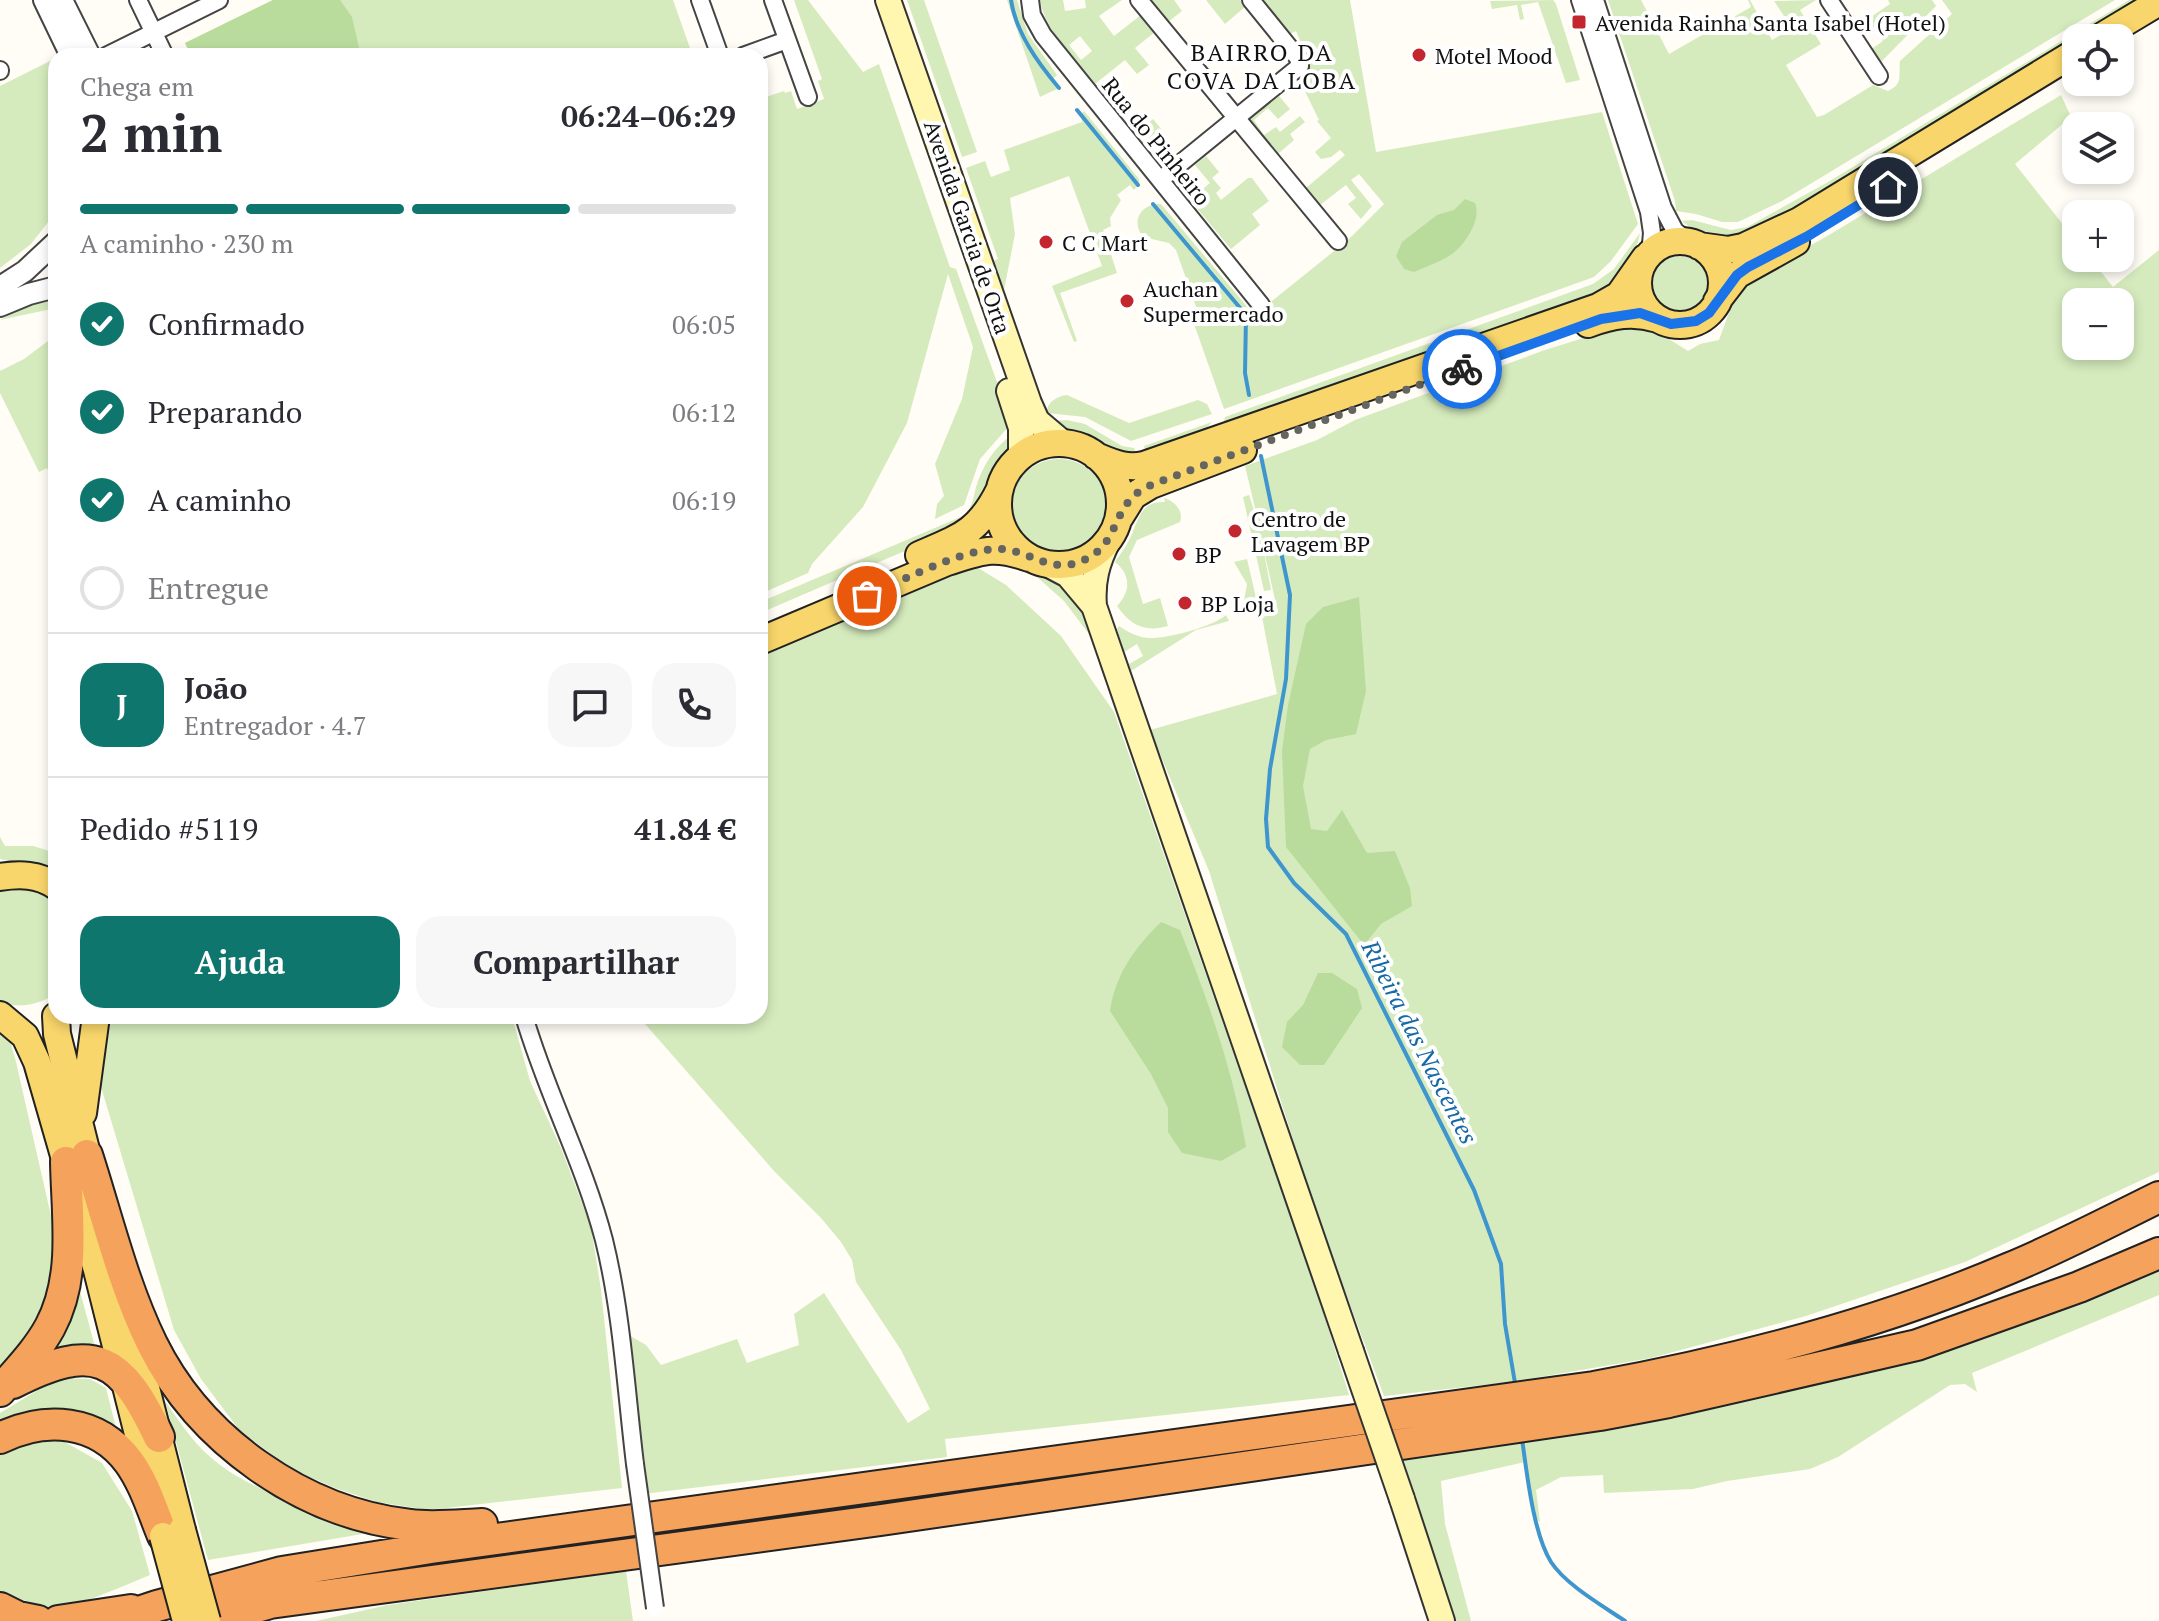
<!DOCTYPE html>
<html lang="pt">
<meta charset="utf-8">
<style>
:root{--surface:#fff;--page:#f7f7f7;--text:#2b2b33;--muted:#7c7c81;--line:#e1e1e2;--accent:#0f766e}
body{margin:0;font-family:"PT Serif",serif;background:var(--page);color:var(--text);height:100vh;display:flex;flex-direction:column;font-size:30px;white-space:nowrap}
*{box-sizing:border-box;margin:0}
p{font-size:26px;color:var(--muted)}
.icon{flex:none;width:44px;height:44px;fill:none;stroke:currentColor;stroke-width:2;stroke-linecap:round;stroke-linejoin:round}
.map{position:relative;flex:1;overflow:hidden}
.side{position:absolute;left:48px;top:48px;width:720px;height:976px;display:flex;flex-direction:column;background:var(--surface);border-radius:24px;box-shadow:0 4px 12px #0003}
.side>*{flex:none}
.controls{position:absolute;left:2062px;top:24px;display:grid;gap:16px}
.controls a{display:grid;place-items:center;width:72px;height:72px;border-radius:16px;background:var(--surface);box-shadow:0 4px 12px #0003;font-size:40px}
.pin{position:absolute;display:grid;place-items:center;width:68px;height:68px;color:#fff;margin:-34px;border:4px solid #fff;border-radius:50%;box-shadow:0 2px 8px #0007}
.courier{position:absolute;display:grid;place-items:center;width:80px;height:80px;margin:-40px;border:6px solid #1a73e8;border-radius:50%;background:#fff;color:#222;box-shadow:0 2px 10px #0007}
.summary em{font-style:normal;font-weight:600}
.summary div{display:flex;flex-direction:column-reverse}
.summary{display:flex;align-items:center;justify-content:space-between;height:136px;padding:0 32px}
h1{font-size:52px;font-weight:600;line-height:60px}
.bar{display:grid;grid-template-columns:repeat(4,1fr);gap:12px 8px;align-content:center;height:96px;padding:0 32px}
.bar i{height:10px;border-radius:6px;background:var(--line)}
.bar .selected{background:var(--accent)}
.bar p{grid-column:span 4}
.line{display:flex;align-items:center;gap:20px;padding:0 32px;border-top:2px solid var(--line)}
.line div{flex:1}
.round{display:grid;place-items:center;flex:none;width:84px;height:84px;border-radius:24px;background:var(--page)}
ol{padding:0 32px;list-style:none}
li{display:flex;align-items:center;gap:24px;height:88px}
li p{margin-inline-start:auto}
li .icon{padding:8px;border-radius:50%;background:var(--accent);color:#fff;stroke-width:4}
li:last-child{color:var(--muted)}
li i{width:44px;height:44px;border:4px solid var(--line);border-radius:50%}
.cta{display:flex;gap:16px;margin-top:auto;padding:16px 32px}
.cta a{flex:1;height:92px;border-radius:24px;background:var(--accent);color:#fff;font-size:32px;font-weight:600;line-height:92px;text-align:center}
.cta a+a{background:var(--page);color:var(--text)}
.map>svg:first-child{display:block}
.green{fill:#d5ebbd;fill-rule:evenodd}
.forest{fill:#b9dc9c}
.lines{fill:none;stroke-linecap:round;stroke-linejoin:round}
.stream{stroke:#3f96cf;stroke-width:4}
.minor-casing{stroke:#444;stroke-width:20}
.tertiary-casing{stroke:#444;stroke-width:24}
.secondary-casing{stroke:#333;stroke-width:28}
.primary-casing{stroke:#222;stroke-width:30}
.motorway-casing{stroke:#222;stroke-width:34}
.minor{stroke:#fff;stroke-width:16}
.tertiary{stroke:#fff;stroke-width:20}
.secondary{stroke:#fff6b0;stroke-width:24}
.primary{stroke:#f9d66b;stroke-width:26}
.motorway{stroke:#f5a25d;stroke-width:30}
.minor-bridge-casing{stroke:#444;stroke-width:20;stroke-linecap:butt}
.secondary-bridge-casing{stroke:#333;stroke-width:28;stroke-linecap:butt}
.primary-bridge-casing{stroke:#222;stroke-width:30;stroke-linecap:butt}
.minor-bridge{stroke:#fff;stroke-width:16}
.secondary-bridge{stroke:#fff6b0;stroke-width:24}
.primary-bridge{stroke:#f9d66b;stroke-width:26}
.done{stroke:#646461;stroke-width:8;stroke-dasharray:0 14.4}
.route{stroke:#1a73e8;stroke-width:10}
.poi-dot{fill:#c4262e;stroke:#fff;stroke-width:3}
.labels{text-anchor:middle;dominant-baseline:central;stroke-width:8;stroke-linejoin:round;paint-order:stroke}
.poi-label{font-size:22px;fill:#111;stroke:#fff;text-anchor:start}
.street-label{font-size:22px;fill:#111;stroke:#fff}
.neighbourhood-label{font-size:24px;letter-spacing:2px;fill:#111;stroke:#fff}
.water-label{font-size:24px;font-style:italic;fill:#1768a6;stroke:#fff}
</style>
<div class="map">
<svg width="2159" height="1621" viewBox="0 0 2159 1621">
<rect width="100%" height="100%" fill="#fffdf5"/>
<path class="green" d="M273 0H673L691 51 676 56H191L185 43Z
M794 0H808L863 72 879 64 950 267 956 269 1001 393 1009 426 980 459 964 505 935 519 937 504 944 496 935 464 962 399 973 347 948 274 907 423 863 507 812 564 808 573 760 594V99L784 91 785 93 791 91 797 109 824 99 818 81 822 79Z
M907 0H924L977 152 962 157Z
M1007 0H1017L1028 34 1057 75 1053 79 1059 88 1040 97Z
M1040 0H1063L1065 11 1086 8 1085 0H1122L1099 16 1114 36 1141 15 1155 32 1135 48 1149 65 1137 74 1125 60 1095 84C1075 59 1046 33 1040 0ZM1080 36 1092 51 1081 60 1069 45Z
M1150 0H1174L1182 11 1168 22Z
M1206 0H1240L1246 6 1225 24Z
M1262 0H1350L1376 152 1602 112 1638 224 1611 261 1594 277 1224 409 1193 321 1200 318 1176 250 1169 243 1143 237C1130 220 1142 203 1161 204L1254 315 1253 319 1260 324 1267 318 1272 301 1349 239 1384 204 1359 174 1351 180 1372 206 1361 219 1348 204 1356 198 1346 185 1320 205 1306 188 1345 155 1340 150 1331 157 1321 159 1315 152 1331 138 1317 121 1319 120 1299 79 1307 72 1308 60 1296 31 1290 34Z
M1553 0 1556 4 1580 80 1566 83 1538 2 1521 5 1524 19 1520 20 1517 5 1492 9 1490 1Z
M1608 0H1641L1669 54 1751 7 1748 0H1750L1772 40 1792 28 1774 1 1816 0 1800 10 1821 44 1786 65 1817 117 1824 115 1873 85 1888 91C1904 83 1898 76 1900 61L1952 14 1942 0H2115L1782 201 1738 222H1722L1696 214 1676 211 1675 201Z
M1888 0H1932L1936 6 1880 63 1870 50 1883 41 1868 19 1890 4Z
M2129 0H2149L2086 38H2076V44L1747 239C1721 238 1703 239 1682 221L1692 220 1731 230 1747 227 1828 182Z
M54 59 56 63V212L31 244 0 268V86Z
M2061 95 2071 117 2015 164 2076 241V258H2090L2113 287 2159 250V1172L1965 1262 1806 1316 1651 1358 1511 1382 1384 1396 1316 1213 1209 871 1150 730 1277 694 1262 617 1278 613 1261 537 1271 590 1264 591 1243 497 1249 495 1260 529 1245 466 1317 440 1355 420 1542 351 1621 326 1656 331 1688 351 1700 344 1719 340 1734 299 1749 280 1829 235ZM2076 302H2120V346H2076Z
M1279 96 1290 109 1278 119 1268 108 1254 120 1264 135 1276 127 1280 132 1300 116 1305 122 1290 134 1294 140 1278 154 1250 120Z
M1084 111 1139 179V184L1134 190 1130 185 1117 195 1121 200 1110 218 1111 226 1103 230 1117 273 1060 293 1077 341 1074 342 1052 286 1102 266 1069 176 1010 198 1015 234 1004 290 993 261 998 259 966 168 985 161 991 177 1010 170 1004 150 1082 122 1081 114Z
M1153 119 1167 136 1149 151 1142 142 1154 131 1148 123Z
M1206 156 1219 172 1212 178 1221 188 1216 193 1221 200 1248 178H1252L1269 201 1252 214 1260 225 1231 249 1175 182 1182 176 1178 182 1192 198 1210 183 1195 165Z
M1640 233C1635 260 1621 277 1599 294L1222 429 1225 417 1593 284 1614 269Z
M1651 285a29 29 0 1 1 58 0a29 29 0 1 1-58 0Z
M56 299V308L0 320 28 306Z
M56 335V486L47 468 39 472 0 393V371L24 359Z
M1067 395 1129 423 1198 400 1207 404 1212 414 1131 441 1085 417 1047 413C1046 403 1057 396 1067 395Z
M1067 420 1085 424 1122 446 1134 448 1138 460C1111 450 1071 438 1050 421Z
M1212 422 1204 431 1148 458 1144 446Z
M1012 435 1009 452 963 526 760 613V602L963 516C973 507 973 499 976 487 982 467 994 447 1012 435Z
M1011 507a48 48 0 1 1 96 0a48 48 0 1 1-96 0Z
M1164 498C1174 501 1184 510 1180 522L1137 540 1129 557 1143 604 1160 598 1168 626C1143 633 1130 624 1117 606 1131 591 1131 575 1115 562 1121 553 1128 544 1132 534 1139 517 1142 501 1165 502Z
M1247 559 1258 606 1256 607 1244 601 1247 584 1234 562Z
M970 563 1006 585 1061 636 1114 712 1316 1289 1349 1395 945 1439 947 1457 643 1494 627 1334 646 1345 661 1365 737 1339 747 1363 799 1345 794 1314 824 1293 908 1423 930 1409 901 1350 856 1282 852 1260 841 1242 821 1218 774 1171 638 1016H760V651Z
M1037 577C1084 587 1082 605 1098 646L1064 601Z
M1226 615 1229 621 1196 630 1131 671 1129 664 1143 656 1137 644 1124 652 1117 629 1119 626C1128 632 1137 637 1148 638 1167 639 1212 627 1226 615Z
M0 837 5 846H33L56 853V868C33 859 18 864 0 859Z
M31 886 56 898V994C37 1005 22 1008 0 1003V888Z
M106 1016H512L530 1081 561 1148 591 1227 601 1290 622 1488 428 1510 377 1502 335 1488 292 1469 240 1431 201 1379 174 1330 98 1077Z
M0 1027 8 1033 16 1062 54 1229 51 1284 33 1327 0 1371Z
M2159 1260V1295L1972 1373 1977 1392 1965 1384 1950 1385 1838 1457 1810 1469 1727 1481 1693 1489 1604 1493 1603 1475 1561 1477 1536 1490 1540 1522 1536 1519 1525 1462 1441 1481 1445 1524 1471 1621H1453L1394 1457 1644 1418Z
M75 1273 97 1354 43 1363Z
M58 1378 90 1379 106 1388 120 1444 0 1429V1413Z
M165 1401C178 1419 191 1440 208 1455 255 1498 333 1513 392 1529L208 1560Z
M56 1437 102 1463 132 1511 150 1575C98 1596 56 1621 0 1597V1446Z
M626 1571 633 1621H316L388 1605Z"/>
<path class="forest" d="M273 0H340L352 17 361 56H191L185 43Z
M1465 199 1475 203C1482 220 1464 247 1449 256 1438 263 1425 267 1414 272L1404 269 1396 256 1402 242 1437 215 1454 210Z
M1359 597 1366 691 1356 734 1326 740 1310 749 1303 786 1311 829 1327 831 1342 810 1367 853 1395 851 1410 888 1412 906 1381 924 1364 945 1286 847 1282 751 1288 705 1306 624 1323 607Z
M1161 922 1180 930C1208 1000 1234 1073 1246 1147L1221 1161 1182 1153 1168 1132V1108L1151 1074 1110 1011C1115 975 1135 947 1161 922Z
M1318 973H1332L1357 989 1362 1008 1324 1065H1300L1282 1047 1287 1022 1303 1005Z"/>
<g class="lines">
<path class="stream" d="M1011 0C1016 33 1038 63 1059 88
M1077 110 1138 185
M1153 204 1246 315 1245 373 1249 395
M1261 456 1290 595 1286 679 1270 769 1266 819 1268 847 1294 883 1346 934 1474 1190 1501 1264 1505 1324 1515 1383
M1522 1439C1527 1473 1533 1533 1551 1562 1566 1585 1603 1606 1625 1621"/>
<defs>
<path id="minor" d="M138 0 165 56
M700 0 720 56
M773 0 808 97
M1030 0 1032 15 1043 35 1261 305
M1139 0 1338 241
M1580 0 1649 212 1652 233 1650 254
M1595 0 1663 208 1675 231 1691 243
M1829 0 1879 76
M106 56 219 0
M743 56 787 40
M0 70V71
M1160 180 1300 66 1298 58 1251 0
M524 1016C546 1092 584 1163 604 1240 622 1313 626 1390 635 1464"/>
<path id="tertiary" d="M44 0 71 56
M62 0 90 56
M0 287 25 271 56 242
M0 306 29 294 56 287"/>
<path id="secondary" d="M888 0 1029 403 1037 421 1063 443
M1009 391 1021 428V455
M1108 541C1097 563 1092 581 1094 606L1351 1351
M1049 565 1068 575 1094 606
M1402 1499 1442 1621"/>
<path id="primary" d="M2099 38 2159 2
M1638 283a42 42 0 1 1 84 0a42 42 0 1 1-84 0Z
M1699 246 1728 250 1743 247 1799 221 2076 52
M1717 301 1737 275 1796 242
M1588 324C1612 315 1633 311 1658 319
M998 504a61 61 0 1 1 122 0a61 61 0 1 1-122 0Z
M1096 456C1113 463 1126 469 1144 465L1598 307 1619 295 1645 258
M1118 520 1133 496 1151 485 1243 450
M919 555C961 537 979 532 1000 489
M760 641 947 562C982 551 993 545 1029 558
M0 877C20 874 38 874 56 886
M0 1015 25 1036 37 1062 97 1270 152 1490
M56 1016 57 1034 92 1174
M83 1113 96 1016
M126 1309 182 1530"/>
<path id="motorway" d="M87 1155C107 1217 123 1285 152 1344 200 1441 303 1513 410 1525 433 1528 459 1525 482 1524
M13 1383C95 1341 121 1356 159 1437
M0 1391C17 1371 37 1351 50 1327 77 1277 67 1217 66 1162
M0 1438C45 1416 97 1419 129 1462 145 1484 153 1512 163 1536
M0 1608 18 1617 38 1621
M58 1621 131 1610
M112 1621 157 1606 282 1572 431 1548 1594 1387C1736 1361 1877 1325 2010 1268 2061 1247 2110 1221 2159 1197
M209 1621 270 1603 881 1520 1600 1415 1669 1402 1917 1345 2079 1287 2159 1253"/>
</defs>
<use href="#minor" class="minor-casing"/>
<use href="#tertiary" class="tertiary-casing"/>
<use href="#secondary" class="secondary-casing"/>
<use href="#primary" class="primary-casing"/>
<use href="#motorway" class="motorway-casing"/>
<use href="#minor" class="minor"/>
<use href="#tertiary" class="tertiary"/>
<use href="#secondary" class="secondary"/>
<use href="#primary" class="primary"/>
<use href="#motorway" class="motorway"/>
<defs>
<path id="minor-bridge" d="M635 1464 655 1608"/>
<path id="secondary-bridge" d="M1351 1351 1402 1499"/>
<path id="primary-bridge" d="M182 1530 207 1621
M163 1536 186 1621"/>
</defs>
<use href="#minor-bridge" class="minor-bridge-casing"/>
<use href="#secondary-bridge" class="secondary-bridge-casing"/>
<use href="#primary-bridge" class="primary-bridge-casing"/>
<use href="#minor-bridge" class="minor-bridge"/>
<use href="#secondary-bridge" class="secondary-bridge"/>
<use href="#primary-bridge" class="primary-bridge"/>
</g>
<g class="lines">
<path class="done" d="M867 596C904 580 953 553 993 549 1028 546 1050 579 1088 558 1116 543 1114 513 1135 495 1139 491 1146 488 1151 485L1462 369"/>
<path class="route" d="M1462 369 1601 319 1640 313 1671 324 1696 321 1709 313 1737 275 1748 267 1808 236 1888 187"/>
</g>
<g class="poi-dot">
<rect x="1571" y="14" width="16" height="16" rx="4"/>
<circle cx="1419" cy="55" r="8"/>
<circle cx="1046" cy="242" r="8"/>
<circle cx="1127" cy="301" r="8"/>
<circle cx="1235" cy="531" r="8"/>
<circle cx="1179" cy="554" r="8"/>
<circle cx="1185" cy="603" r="8"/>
</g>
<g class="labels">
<g class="poi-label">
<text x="1595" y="22">Avenida Rainha Santa Isabel (Hotel)</text>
<text x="1435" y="55">Motel Mood</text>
<text x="1062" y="242">C C Mart</text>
<text x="1143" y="288">Auchan<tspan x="1143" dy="25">Supermercado</tspan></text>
<text x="1251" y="518">Centro de<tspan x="1251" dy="25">Lavagem BP</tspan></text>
<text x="1195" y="554">BP</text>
<text x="1201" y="603">BP Loja</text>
</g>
<g class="street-label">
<text transform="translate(1157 141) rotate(51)">Rua do Pinheiro</text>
<text transform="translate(968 227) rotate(71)">Avenida Garcia de Orta</text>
</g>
<g class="neighbourhood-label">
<text x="1262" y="52">BAIRRO DA<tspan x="1262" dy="28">COVA DA LOBA</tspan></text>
</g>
<g class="water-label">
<text transform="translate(1420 1042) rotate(63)">Ribeira das Nascentes</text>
</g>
</g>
</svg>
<div class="controls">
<a><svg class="icon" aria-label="locate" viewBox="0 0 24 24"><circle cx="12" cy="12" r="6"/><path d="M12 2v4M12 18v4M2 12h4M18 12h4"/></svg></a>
<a><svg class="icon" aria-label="layers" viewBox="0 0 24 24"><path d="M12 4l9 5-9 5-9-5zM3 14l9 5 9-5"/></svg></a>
<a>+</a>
<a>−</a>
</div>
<div class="pin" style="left:867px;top:596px;background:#ea580c"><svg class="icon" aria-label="bag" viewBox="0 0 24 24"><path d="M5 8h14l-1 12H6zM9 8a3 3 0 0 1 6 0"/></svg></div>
<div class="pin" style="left:1888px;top:187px;background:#1f2937"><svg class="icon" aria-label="home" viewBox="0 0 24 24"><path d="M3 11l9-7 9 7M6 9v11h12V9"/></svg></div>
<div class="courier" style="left:1462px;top:369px"><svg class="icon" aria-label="bike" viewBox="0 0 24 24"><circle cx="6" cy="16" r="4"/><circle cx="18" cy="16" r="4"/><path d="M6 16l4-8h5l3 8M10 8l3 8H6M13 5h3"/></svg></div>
<section class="side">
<div class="summary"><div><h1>2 min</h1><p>Chega em</p></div><em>06:24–06:29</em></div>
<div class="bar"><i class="selected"></i><i class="selected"></i><i class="selected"></i><i></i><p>A caminho · 230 m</p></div>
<ol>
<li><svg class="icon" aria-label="check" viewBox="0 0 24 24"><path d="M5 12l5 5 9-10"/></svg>Confirmado<p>06:05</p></li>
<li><svg class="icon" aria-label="check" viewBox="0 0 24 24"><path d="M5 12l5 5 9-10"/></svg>Preparando<p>06:12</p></li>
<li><svg class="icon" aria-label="check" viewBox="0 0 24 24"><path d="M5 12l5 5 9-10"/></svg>A caminho<p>06:19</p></li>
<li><i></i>Entregue</li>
</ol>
<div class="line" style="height:144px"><b class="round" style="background:var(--accent);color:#fff">J</b><div><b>João</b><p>Entregador · 4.7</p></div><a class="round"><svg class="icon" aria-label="chat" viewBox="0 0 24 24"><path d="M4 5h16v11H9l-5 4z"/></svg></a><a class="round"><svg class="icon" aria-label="phone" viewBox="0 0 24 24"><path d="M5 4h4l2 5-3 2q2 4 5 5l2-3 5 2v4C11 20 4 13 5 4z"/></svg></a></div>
<div class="line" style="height:104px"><div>Pedido #5119</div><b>41.84 €</b></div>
<div class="cta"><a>Ajuda</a><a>Compartilhar</a></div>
</section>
</div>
